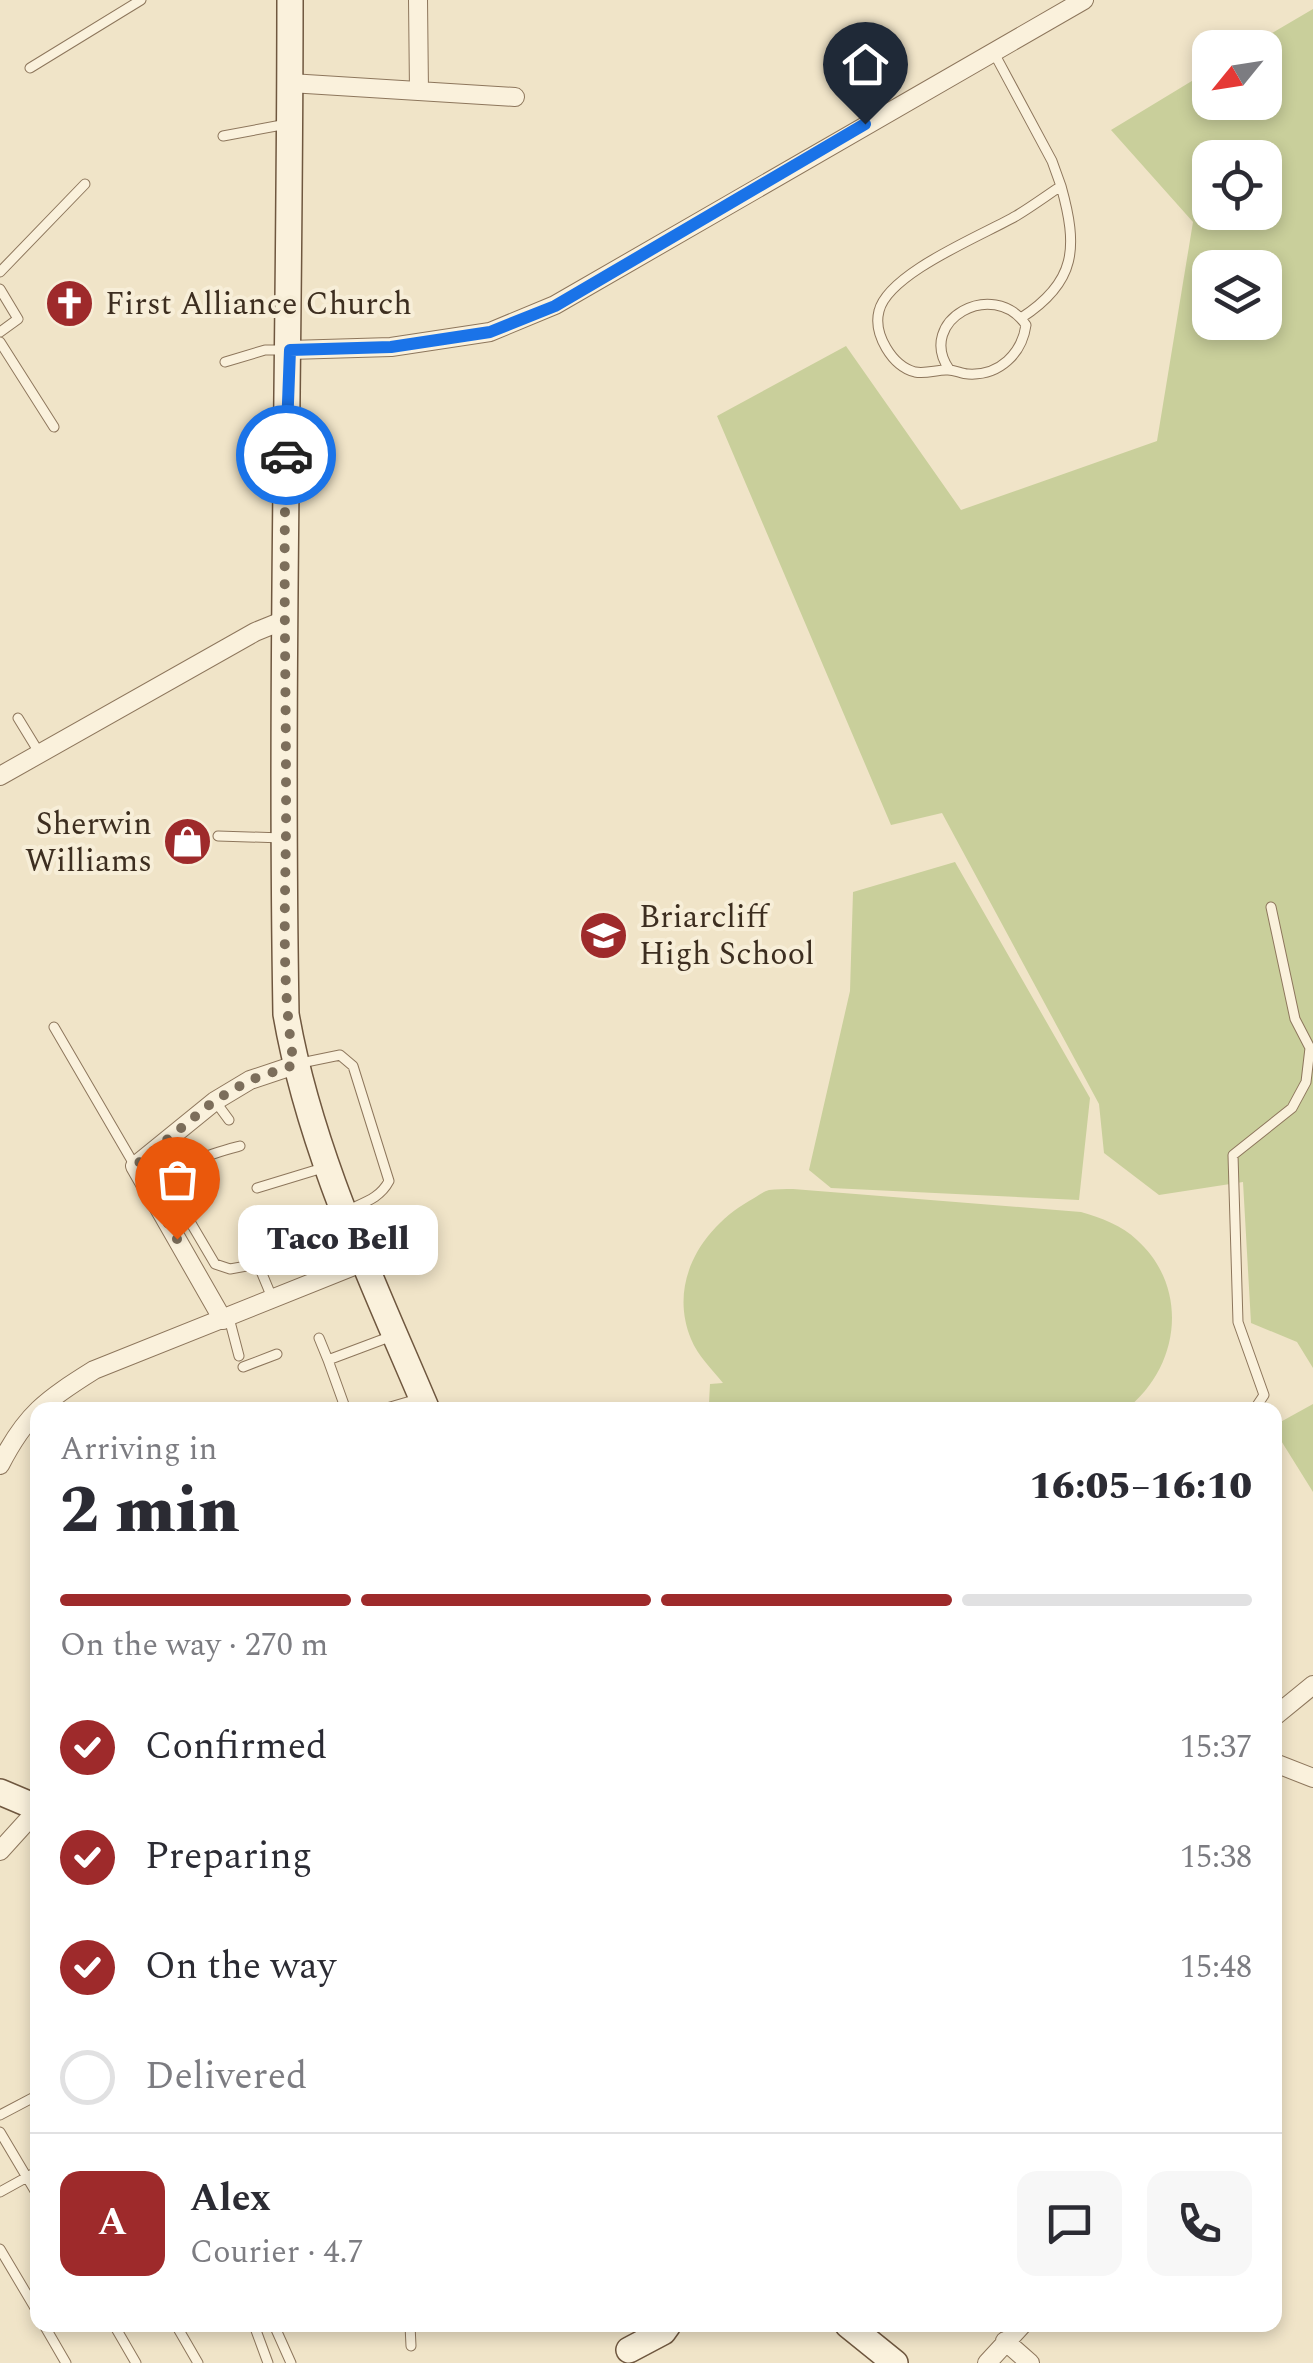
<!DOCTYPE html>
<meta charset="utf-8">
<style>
:root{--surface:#fff;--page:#f7f7f7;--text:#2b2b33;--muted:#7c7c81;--line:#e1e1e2;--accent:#9e2a2b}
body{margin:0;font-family:Spectral,serif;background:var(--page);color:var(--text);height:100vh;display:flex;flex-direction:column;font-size:38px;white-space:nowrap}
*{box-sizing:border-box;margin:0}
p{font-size:32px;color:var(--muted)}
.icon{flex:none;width:55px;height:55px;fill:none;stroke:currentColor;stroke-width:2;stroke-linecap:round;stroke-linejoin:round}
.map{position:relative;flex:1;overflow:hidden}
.details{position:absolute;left:30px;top:1402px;width:1252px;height:930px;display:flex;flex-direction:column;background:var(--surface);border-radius:20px;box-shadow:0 5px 15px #0003}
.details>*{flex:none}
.needle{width:65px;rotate:240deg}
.tools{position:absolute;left:1192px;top:30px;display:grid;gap:20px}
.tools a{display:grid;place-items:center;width:90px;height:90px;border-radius:20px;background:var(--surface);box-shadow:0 5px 15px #0003;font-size:50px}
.pin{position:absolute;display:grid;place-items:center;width:85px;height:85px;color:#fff;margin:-102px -42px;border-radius:50% 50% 50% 0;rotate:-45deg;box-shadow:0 0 10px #0007}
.pin .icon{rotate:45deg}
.courier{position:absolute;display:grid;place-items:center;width:100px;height:100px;margin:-50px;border:8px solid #1a73e8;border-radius:50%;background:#fff;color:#222;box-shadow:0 2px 12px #0007}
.bubble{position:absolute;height:70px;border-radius:20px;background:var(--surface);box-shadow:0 5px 15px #0003;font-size:32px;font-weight:800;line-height:70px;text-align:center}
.headline em{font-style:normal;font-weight:800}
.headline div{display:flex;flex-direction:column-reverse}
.headline{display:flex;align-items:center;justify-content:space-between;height:170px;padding:0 30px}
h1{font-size:65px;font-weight:800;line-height:75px}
.bar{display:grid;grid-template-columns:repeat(4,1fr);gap:15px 10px;align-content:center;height:120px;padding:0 30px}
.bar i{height:12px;border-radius:8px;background:var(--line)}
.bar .active{background:var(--accent)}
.bar p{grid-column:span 4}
.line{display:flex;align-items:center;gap:25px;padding:0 30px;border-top:2px solid var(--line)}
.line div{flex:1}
.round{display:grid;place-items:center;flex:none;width:105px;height:105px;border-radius:20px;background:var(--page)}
ol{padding:0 30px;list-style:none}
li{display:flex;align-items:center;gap:30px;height:110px}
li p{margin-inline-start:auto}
li .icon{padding:10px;border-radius:50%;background:var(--accent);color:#fff;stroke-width:4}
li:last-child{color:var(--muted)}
li i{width:55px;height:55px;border:5px solid var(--line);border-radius:50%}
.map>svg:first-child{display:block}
.green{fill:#c9cf9b;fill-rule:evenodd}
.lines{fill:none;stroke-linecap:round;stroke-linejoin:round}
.service-casing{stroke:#8d765c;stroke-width:11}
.minor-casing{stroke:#8d765c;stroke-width:20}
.secondary-casing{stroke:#6f573f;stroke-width:28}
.service{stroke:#faf1dc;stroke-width:9}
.minor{stroke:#faf1dc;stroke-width:18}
.secondary{stroke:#faf1dc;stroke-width:25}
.done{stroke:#7c6e5b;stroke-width:10;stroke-dasharray:0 18}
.route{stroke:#1a73e8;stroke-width:12}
.labels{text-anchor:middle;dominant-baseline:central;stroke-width:8;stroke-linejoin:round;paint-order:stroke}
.poi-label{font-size:32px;fill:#3d2e20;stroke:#f7eed8;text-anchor:start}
</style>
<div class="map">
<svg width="1313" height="2363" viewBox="0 0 1313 2363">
<rect width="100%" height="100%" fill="#f0e4c8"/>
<path class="green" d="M1313 9V1368L1297 1342 1251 1323 1243 1182 1159 1195 1104 1153 1099 1104 942 813 891 825 717 416 846 346 961 510 1157 441 1193 222 1111 130 1210 70V102H1265V48L1248 47ZM1210 158H1265V212H1210ZM1210 268H1265V322H1210Z
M955 862 1090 1098 1079 1200 831 1188 809 1170 850 991 853 892Z
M793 1189 1081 1212C1101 1218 1122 1225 1137 1240 1191 1289 1179 1369 1125 1410H788L709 1403 710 1384 723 1383C711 1368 698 1356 691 1339 668 1283 701 1229 749 1201 755 1198 762 1192 769 1190 776 1189 785 1189 793 1189Z
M1313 1404V1492L1275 1431V1425Z"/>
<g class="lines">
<defs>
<path id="service" d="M30 68 141 0
M223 136 287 124
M0 272 85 184
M0 289 18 319 0 332
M1021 318C1077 282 1078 247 1061 186
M0 342 54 427
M225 362 265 350H286
M949 369C916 321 993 277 1026 325 1022 353 1000 376 968 374 961 374 954 369 946 370 936 370 926 374 915 372 892 366 873 334 879 311 888 273 983 235 1016 216 1031 207 1046 196 1061 186L1052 161 994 53
M18 718 40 754
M218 836 283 838
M54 1027 135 1166
M301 1063 340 1055 353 1066 389 1181C380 1198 365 1202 348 1210
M215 1101 229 1120
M240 1146C213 1153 179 1161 172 1191L215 1264 230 1269 258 1264
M257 1188 326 1167
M273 1300 258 1264 282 1251
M229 1318 239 1356
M319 1338 328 1360
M243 1367 277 1354
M346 1410 328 1360 392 1336
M380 1410 421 1398
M1254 1410 1264 1395 1238 1322 1233 1155 1292 1108 1306 1082 1310 1048 1295 1019 1271 907
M0 2115 38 2095
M0 2132 38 2196
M0 2192 38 2171
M0 2249 38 2313
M44 2325 66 2363
M114 2325 136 2363
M176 2325 198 2363
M254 2325 268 2363
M274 2325 291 2363
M410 2325 411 2346"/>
<path id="minor" d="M418 0 419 91
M290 83 515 97
M290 350 391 347 490 332 555 305 1084 0
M0 776 255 632 282 621
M223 1320 135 1166 215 1101 250 1080 295 1065
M0 1465C26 1414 46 1400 94 1370L364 1262
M1275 1716 1313 1685
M1275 1763 1313 1778
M0 1851 38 1809
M1005 2341 1030 2363
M987 2363 1022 2325"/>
<path id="secondary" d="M290 0C290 338 280 676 286 1014 310 1152 373 1282 427 1410
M0 1792 38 1808
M848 2325 895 2363
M629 2350 663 2332 668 2325"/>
</defs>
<use href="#service" class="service-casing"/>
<use href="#minor" class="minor-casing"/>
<use href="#secondary" class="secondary-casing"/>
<use href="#service" class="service"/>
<use href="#minor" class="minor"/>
<use href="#secondary" class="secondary"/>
</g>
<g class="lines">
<path class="done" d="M177 1239 135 1166 214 1101 250 1080 294 1065C279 974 287 883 286 791 286 679 283 567 286 455"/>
<path class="route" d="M286 455 290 350 391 347 490 332 555 306 865 124"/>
</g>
<defs>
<symbol id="church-disc" viewBox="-11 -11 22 22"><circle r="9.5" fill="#9e2a2b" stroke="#f7eed8"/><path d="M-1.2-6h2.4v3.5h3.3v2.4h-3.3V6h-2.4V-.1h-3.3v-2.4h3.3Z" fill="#fff"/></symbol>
<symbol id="shop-disc" viewBox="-11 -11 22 22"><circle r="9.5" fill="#9e2a2b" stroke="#f7eed8"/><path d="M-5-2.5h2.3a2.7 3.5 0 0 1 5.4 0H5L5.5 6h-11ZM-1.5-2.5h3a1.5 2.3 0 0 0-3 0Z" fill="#fff"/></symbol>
<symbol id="school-disc" viewBox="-11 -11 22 22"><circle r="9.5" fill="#9e2a2b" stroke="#f7eed8"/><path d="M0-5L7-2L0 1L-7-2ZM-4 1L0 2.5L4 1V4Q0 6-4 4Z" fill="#fff"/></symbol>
</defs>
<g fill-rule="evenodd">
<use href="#church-disc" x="42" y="276" width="55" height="55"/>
<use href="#shop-disc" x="160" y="814" width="55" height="55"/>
<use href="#school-disc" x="576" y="908" width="55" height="55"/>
</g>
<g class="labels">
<g class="poi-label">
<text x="105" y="304">First Alliance Church</text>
<text x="152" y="824" text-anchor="end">Sherwin<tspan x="152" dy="37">Williams</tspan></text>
<text x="639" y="917">Briarcliff<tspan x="639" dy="37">High School</tspan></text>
</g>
</g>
</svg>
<div class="tools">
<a><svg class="needle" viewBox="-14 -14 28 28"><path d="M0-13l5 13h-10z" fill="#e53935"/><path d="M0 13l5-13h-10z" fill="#7c7c81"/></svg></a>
<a><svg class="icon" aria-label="locate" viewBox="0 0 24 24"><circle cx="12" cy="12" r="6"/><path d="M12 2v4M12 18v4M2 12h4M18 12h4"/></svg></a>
<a><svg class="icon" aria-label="layers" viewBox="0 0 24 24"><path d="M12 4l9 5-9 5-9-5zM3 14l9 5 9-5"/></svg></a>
</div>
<div class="pin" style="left:177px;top:1239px;background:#ea580c"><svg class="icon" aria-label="bag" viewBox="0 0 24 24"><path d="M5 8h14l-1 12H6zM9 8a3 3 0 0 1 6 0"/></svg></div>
<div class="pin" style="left:865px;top:124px;background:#1f2937"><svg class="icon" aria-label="home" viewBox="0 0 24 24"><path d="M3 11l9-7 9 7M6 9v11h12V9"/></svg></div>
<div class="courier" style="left:286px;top:455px"><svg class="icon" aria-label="car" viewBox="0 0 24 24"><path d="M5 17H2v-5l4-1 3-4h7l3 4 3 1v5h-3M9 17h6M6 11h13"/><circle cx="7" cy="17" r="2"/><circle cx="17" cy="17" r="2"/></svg></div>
<div class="bubble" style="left:238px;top:1205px;width:200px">Taco Bell</div>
<section class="details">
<div class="headline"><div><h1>2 min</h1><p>Arriving in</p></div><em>16:05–16:10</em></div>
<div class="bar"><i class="active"></i><i class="active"></i><i class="active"></i><i></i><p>On the way · 270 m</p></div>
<ol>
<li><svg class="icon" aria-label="check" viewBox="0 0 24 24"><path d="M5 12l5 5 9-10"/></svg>Confirmed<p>15:37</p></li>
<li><svg class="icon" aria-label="check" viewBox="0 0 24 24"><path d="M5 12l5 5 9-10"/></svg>Preparing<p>15:38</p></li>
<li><svg class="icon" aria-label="check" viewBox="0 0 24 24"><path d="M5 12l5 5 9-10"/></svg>On the way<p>15:48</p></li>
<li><i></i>Delivered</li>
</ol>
<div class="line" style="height:180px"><b class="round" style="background:var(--accent);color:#fff">A</b><div><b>Alex</b><p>Courier · 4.7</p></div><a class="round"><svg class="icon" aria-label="chat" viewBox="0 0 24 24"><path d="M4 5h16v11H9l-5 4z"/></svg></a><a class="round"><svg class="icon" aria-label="phone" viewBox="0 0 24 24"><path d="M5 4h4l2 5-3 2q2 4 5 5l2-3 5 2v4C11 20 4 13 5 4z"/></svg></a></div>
</section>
</div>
